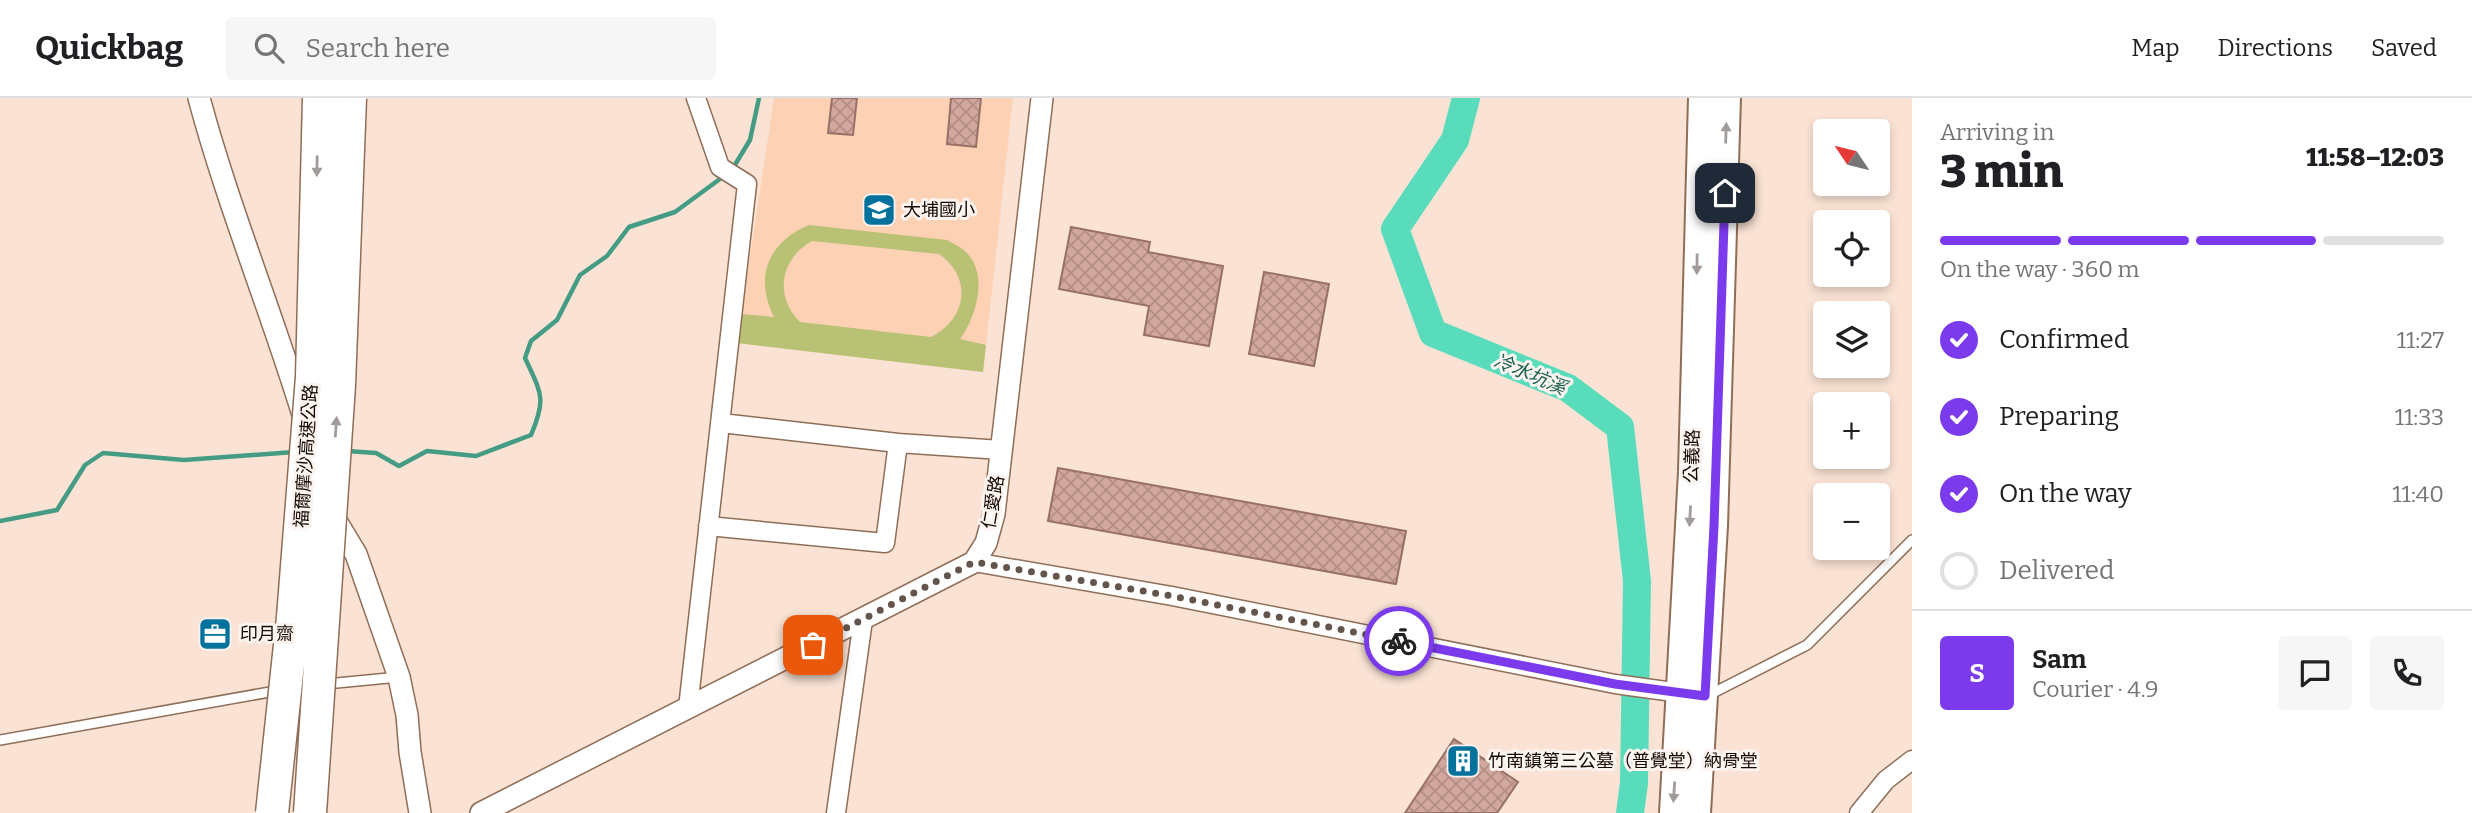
<!DOCTYPE html>
<meta charset="utf-8">
<style>
:root{--surface:#fff;--page:#f6f6f6;--text:#202124;--muted:#757577;--line:#e0e0e0;--accent:#7c3aed}
body{margin:0;font-family:Bitter,"Noto Sans TC",serif;background:var(--page);color:var(--text);height:100vh;display:flex;flex-direction:column;font-size:26px;white-space:nowrap}
*{box-sizing:border-box;margin:0}
p{font-size:23px;color:var(--muted)}
.icon{flex:none;width:38px;height:38px;fill:none;stroke:currentColor;stroke-width:2;stroke-linecap:round;stroke-linejoin:round}
.map{position:relative;flex:1;overflow:hidden}
.side{display:flex;flex-direction:column;background:var(--surface);width:560px}
.side>*{flex:none}
.needle{width:46px;rotate:305deg}
.buttons{position:absolute;left:1813px;top:21px;display:grid;gap:14px}
.buttons a{display:grid;place-items:center;width:77px;height:77px;border-radius:7px;background:var(--surface);box-shadow:0 4px 10px #0003;font-size:35px}
.pin{position:absolute;display:grid;place-items:center;width:60px;height:60px;color:#fff;margin:-30px;border-radius:14px;box-shadow:0 4px 10px #0006}
.courier{position:absolute;display:grid;place-items:center;width:70px;height:70px;margin:-35px;border:5px solid #7c3aed;border-radius:50%;background:#fff;color:#222;box-shadow:0 2px 9px #0007}
.overview em{font-style:normal;font-weight:800}
.overview div{display:flex;flex-direction:column-reverse}
.overview{display:flex;align-items:center;justify-content:space-between;height:119px;padding:0 28px}
h1{font-size:46px;font-weight:800;line-height:52px}
.bar{display:grid;grid-template-columns:repeat(4,1fr);gap:10px 7px;align-content:center;height:84px;padding:0 28px}
.bar i{height:9px;border-radius:5px;background:var(--line)}
.bar .active{background:var(--accent)}
.bar p{grid-column:span 4}
.line{display:flex;align-items:center;gap:18px;padding:0 28px;border-top:2px solid var(--line)}
.line div{flex:1}
.round{display:grid;place-items:center;flex:none;width:74px;height:74px;border-radius:7px;background:var(--page)}
ol{padding:0 28px;list-style:none}
li{display:flex;align-items:center;gap:21px;height:77px}
li p{margin-inline-start:auto}
li .icon{padding:7px;border-radius:50%;background:var(--accent);color:#fff;stroke-width:4}
li:last-child{color:var(--muted)}
li i{width:38px;height:38px;border:4px solid var(--line);border-radius:50%}
header{display:flex;align-items:center;gap:42px;box-sizing:border-box;height:98px;padding:0 35px;background:var(--surface);border-bottom:2px solid var(--line)}
header strong{font-size:33px}
nav{display:flex;gap:38px;margin-inline-start:auto;font-size:24px}
.search{width:490px;height:63px;background:var(--page);display:flex;align-items:center;gap:18px;box-sizing:border-box;padding:0 24px;border-radius:7px;color:var(--muted);font-size:26px}
main{display:flex;flex:1;min-height:0}
.map>svg:first-child{display:block}
.built{fill:#fdd1b4}
.pitch{fill:#b8c174;fill-rule:evenodd}
.lines{fill:none;stroke-linecap:round;stroke-linejoin:round}
.stream{stroke:#449c84;stroke-width:4.5}
.river{stroke:#58dcbc;stroke-width:28}
.building{fill:url(#building-cross-hatch);stroke:#987066;stroke-width:2}
.service-casing{stroke:#8f6e58;stroke-width:12}
.minor-casing{stroke:#8f6e58;stroke-width:21}
.tertiary-casing{stroke:#8f6e58;stroke-width:24}
.primary-casing{stroke:#8f6e58;stroke-width:30}
.service{stroke:#fff;stroke-width:9}
.minor{stroke:#fff;stroke-width:18}
.tertiary{stroke:#fff;stroke-width:21}
.primary{stroke:#fff;stroke-width:26}
.motorway-bridge-casing{stroke:#8f6e58;stroke-width:35;stroke-linecap:butt}
.motorway-bridge{stroke:#fff;stroke-width:32}
.oneway{fill:#a19c9a}
.done{stroke:#64554c;stroke-width:7;stroke-dasharray:0 12.6}
.route{stroke:#7c3aed;stroke-width:9}
.labels{text-anchor:middle;dominant-baseline:central;stroke-width:6;stroke-linejoin:round;paint-order:stroke}
.poi-label{font-size:18px;fill:#140803;stroke:#fbf3ef;text-anchor:start}
.street-label{font-size:18px;fill:#140803;stroke:#fbf3ef}
.water-label{font-size:19px;font-style:italic;fill:#175f4f;stroke:#fbf3ef}
</style>
<header>
<strong>Quickbag</strong>
<div class="search"><svg class="icon" aria-label="search" viewBox="0 0 24 24"><circle cx="10" cy="10" r="6"/><path d="M15 15l6 6"/></svg>Search here</div>
<nav><a>Map</a><a>Directions</a><a>Saved</a></nav>
</header>
<main>
<div class="map">
<svg width="1912" height="715" viewBox="0 0 1912 715">
<defs>
<pattern id="building-cross-hatch" width="8" height="8" patternUnits="userSpaceOnUse" patternTransform="scale(1.75)"><rect width="8" height="8" fill="#d2a79d"/><path d="M0 0l8 8M0 8l8-8" fill="none" stroke="#b38e86"/></pattern>
</defs>
<rect width="100%" height="100%" fill="#fae3d4"/>
<path class="built" d="M774 0H1013L983 274 737 245Z"/>
<path class="pitch" d="M809 127 947 142C951 145 957 147 961 150 991 171 977 218 960 241L986 247 983 274 737 245 741 216 774 219C754 179 768 144 809 127ZM812 143 939 156C973 180 967 221 931 239L800 224C774 198 780 161 812 143Z"/>
<g class="lines">
<path class="stream" d="M733 70 750 42 759 0
M347 353 376 355 399 368 427 353 476 358 531 337C547 300 541 295 525 260L531 243 557 222 580 177 607 158 629 129 675 114 724 78
M0 423 57 412 85 367 103 355 184 362 294 354"/>
<path class="river" d="M1466 0 1455 42 1395 131 1433 235 1568 290 1620 329 1637 483 1634 685 1630 715"/>
</g>
<path class="building" d="M832 0H857L853 37 828 35Z
M951 0H981L976 49 947 46Z
M1071 129 1150 144 1148 154 1223 168 1209 248 1144 237 1149 208 1059 191Z
M1264 174 1329 186 1314 268 1249 256Z
M1058 370 1406 433 1396 486 1048 423Z
M1454 641 1518 684 1497 715H1405Z"/>
<g class="lines">
<defs>
<path id="service" d="M326 586 399 579
M1707 598 1807 547 1912 442
M0 642 281 592"/>
<path id="minor" d="M721 325 898 345 1001 352
M708 428 885 445 898 345
M974 464 1172 498 1615 586 1688 596
M688 610 747 86 720 69 696 0
M836 715 863 522
M1859 715 1886 682 1912 662"/>
<path id="tertiary" d="M199 0C228 108 271 212 304 320
M333 414 336 423 356 456 399 579 407 617 410 654 420 715
M481 715 974 464 986 445 994 416 1042 0"/>
<path id="primary" d="M1673 715 1692 374 1702 0
M1697 715 1714 428 1727 0"/>
</defs>
<use href="#service" class="service-casing"/>
<use href="#minor" class="minor-casing"/>
<use href="#tertiary" class="tertiary-casing"/>
<use href="#primary" class="primary-casing"/>
<use href="#service" class="service"/>
<use href="#minor" class="minor"/>
<use href="#tertiary" class="tertiary"/>
<use href="#primary" class="primary"/>
<defs>
<path id="motorway-bridge" d="M272 715 293 519 312 279 319 0
M310 715 339 287 350 0"/>
</defs>
<use href="#motorway-bridge" class="motorway-bridge-casing"/>
<use href="#motorway-bridge" class="motorway-bridge"/>
</g>
<defs><path id="oneway-solid" d="M-6-.8H1V-3.2L6.5 0L1 3.2V.8H-6Z" transform="scale(1.75)"/></defs>
<g class="oneway">
<use href="#oneway-solid" transform="translate(1726 35) rotate(-88)"/>
<use href="#oneway-solid" transform="translate(317 68) rotate(91)"/>
<use href="#oneway-solid" transform="translate(1697 166) rotate(91)"/>
<use href="#oneway-solid" transform="translate(336 329) rotate(-86)"/>
<use href="#oneway-solid" transform="translate(1690 418) rotate(93)"/>
<use href="#oneway-solid" transform="translate(1674 694) rotate(94)"/>
</g>
<g class="lines">
<path class="done" d="M813 547 974 464 1172 498 1399 543"/>
<path class="route" d="M1399 543 1615 586 1705 598 1714 428 1725 95"/>
</g>
<defs>
<symbol id="school-square" viewBox="-11 -11 22 22"><rect x="-9" y="-9" width="18" height="18" rx="4" fill="#05729d" stroke="#fbf3ef"/><path d="M0-5L7-2L0 1L-7-2ZM-4 1L0 2.5L4 1V4Q0 6-4 4Z" fill="#fff"/></symbol>
<symbol id="office-square" viewBox="-11 -11 22 22"><rect x="-9" y="-9" width="18" height="18" rx="4" fill="#05729d" stroke="#fbf3ef"/><path d="M-6-3h4V-5.5h4V-3h4V5H-6ZM-1-4.5V-3h2v-1.5ZM-6 0V1H6V0Z" fill="#fff"/></symbol>
<symbol id="building-square" viewBox="-11 -11 22 22"><rect x="-9" y="-9" width="18" height="18" rx="4" fill="#05729d" stroke="#fbf3ef"/><path d="M-4-6H4V6H1V3H-1V6H-4ZM-2.5-4.3h1.7v1.8h-1.7ZM.8-4.3h1.7v1.8H.8ZM-2.5-1h1.7V.8h-1.7ZM.8-1h1.7V.8H.8Z" fill="#fff"/></symbol>
</defs>
<g fill-rule="evenodd">
<use href="#school-square" x="860" y="93" width="38" height="38"/>
<use href="#office-square" x="196" y="517" width="38" height="38"/>
<use href="#building-square" x="1444" y="644" width="38" height="38"/>
</g>
<g class="labels">
<g class="poi-label">
<text x="903" y="112">大埔國小</text>
<text x="240" y="536">印月齋</text>
<text x="1488" y="663">竹南鎮第三公墓（普覺堂）納骨堂</text>
</g>
<g class="street-label">
<text transform="translate(306 358) rotate(-86)">福爾摩沙高速公路</text>
<text transform="translate(1692 358) rotate(-88)">公義路</text>
<text transform="translate(993 404) rotate(-80)">仁愛路</text>
</g>
<g class="water-label">
<text transform="translate(1530 276) rotate(23)">冷水坑溪</text>
</g>
</g>
</svg>
<div class="buttons">
<a><svg class="needle" viewBox="-14 -14 28 28"><path d="M0-13l5 13h-10z" fill="#e53935"/><path d="M0 13l5-13h-10z" fill="#757577"/></svg></a>
<a><svg class="icon" aria-label="locate" viewBox="0 0 24 24"><circle cx="12" cy="12" r="6"/><path d="M12 2v4M12 18v4M2 12h4M18 12h4"/></svg></a>
<a><svg class="icon" aria-label="layers" viewBox="0 0 24 24"><path d="M12 4l9 5-9 5-9-5zM3 14l9 5 9-5"/></svg></a>
<a>+</a>
<a>−</a>
</div>
<div class="pin" style="left:813px;top:547px;background:#ea580c"><svg class="icon" aria-label="bag" viewBox="0 0 24 24"><path d="M5 8h14l-1 12H6zM9 8a3 3 0 0 1 6 0"/></svg></div>
<div class="pin" style="left:1725px;top:95px;background:#1f2937"><svg class="icon" aria-label="home" viewBox="0 0 24 24"><path d="M3 11l9-7 9 7M6 9v11h12V9"/></svg></div>
<div class="courier" style="left:1399px;top:543px"><svg class="icon" aria-label="bike" viewBox="0 0 24 24"><circle cx="6" cy="16" r="4"/><circle cx="18" cy="16" r="4"/><path d="M6 16l4-8h5l3 8M10 8l3 8H6M13 5h3"/></svg></div>
</div>
<section class="side">
<div class="overview"><div><h1>3 min</h1><p>Arriving in</p></div><em>11:58–12:03</em></div>
<div class="bar"><i class="active"></i><i class="active"></i><i class="active"></i><i></i><p>On the way · 360 m</p></div>
<ol>
<li><svg class="icon" aria-label="check" viewBox="0 0 24 24"><path d="M5 12l5 5 9-10"/></svg>Confirmed<p>11:27</p></li>
<li><svg class="icon" aria-label="check" viewBox="0 0 24 24"><path d="M5 12l5 5 9-10"/></svg>Preparing<p>11:33</p></li>
<li><svg class="icon" aria-label="check" viewBox="0 0 24 24"><path d="M5 12l5 5 9-10"/></svg>On the way<p>11:40</p></li>
<li><i></i>Delivered</li>
</ol>
<div class="line" style="height:126px"><b class="round" style="background:var(--accent);color:#fff">S</b><div><b>Sam</b><p>Courier · 4.9</p></div><a class="round"><svg class="icon" aria-label="chat" viewBox="0 0 24 24"><path d="M4 5h16v11H9l-5 4z"/></svg></a><a class="round"><svg class="icon" aria-label="phone" viewBox="0 0 24 24"><path d="M5 4h4l2 5-3 2q2 4 5 5l2-3 5 2v4C11 20 4 13 5 4z"/></svg></a></div>
</section>
</main>
